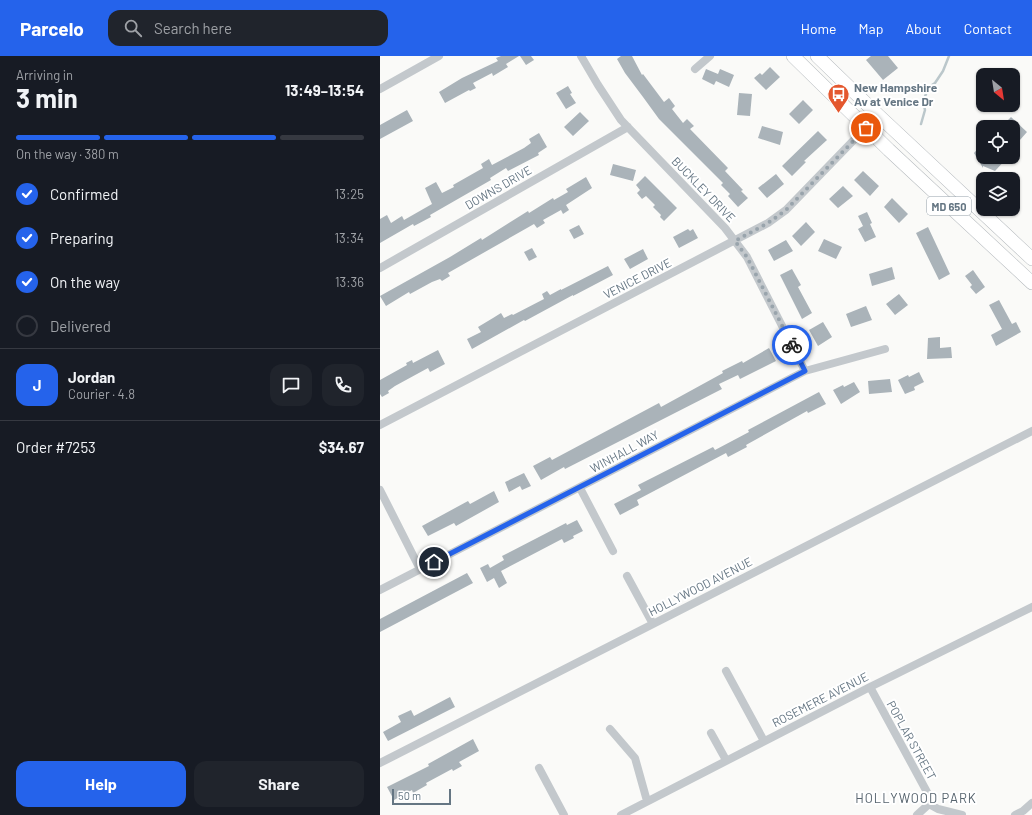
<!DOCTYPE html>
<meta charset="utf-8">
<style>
:root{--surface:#171b24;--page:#20242c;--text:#f1f3f6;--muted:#9ea1a6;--line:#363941;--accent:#2563eb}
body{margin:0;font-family:Barlow,sans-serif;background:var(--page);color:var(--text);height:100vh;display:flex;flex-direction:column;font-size:15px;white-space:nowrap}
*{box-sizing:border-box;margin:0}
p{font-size:13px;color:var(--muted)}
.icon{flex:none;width:22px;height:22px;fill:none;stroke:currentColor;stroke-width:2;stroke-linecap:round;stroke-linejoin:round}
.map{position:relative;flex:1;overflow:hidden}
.drawer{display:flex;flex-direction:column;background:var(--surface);width:380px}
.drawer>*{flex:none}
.needle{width:26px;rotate:150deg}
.buttons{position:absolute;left:596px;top:12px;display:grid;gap:8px}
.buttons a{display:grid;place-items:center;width:44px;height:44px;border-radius:8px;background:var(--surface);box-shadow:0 1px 3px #0004;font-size:20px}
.scale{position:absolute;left:12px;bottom:10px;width:59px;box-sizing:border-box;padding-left:4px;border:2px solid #657683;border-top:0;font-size:11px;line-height:14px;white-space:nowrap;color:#657683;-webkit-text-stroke:3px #fff;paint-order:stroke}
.pin{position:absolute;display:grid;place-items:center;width:34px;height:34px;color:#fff;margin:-17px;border:2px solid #fff;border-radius:50%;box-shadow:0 1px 4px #0007}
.courier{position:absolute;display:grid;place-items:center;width:40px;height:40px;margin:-20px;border:3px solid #2563eb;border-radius:50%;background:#fff;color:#222;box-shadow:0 1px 5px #0007}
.head em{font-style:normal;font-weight:700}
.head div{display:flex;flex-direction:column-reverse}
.head{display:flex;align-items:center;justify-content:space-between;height:68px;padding:0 16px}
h1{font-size:26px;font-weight:700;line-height:30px}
.bar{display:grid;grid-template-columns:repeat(4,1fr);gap:6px 4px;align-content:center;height:48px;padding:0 16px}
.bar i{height:5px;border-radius:3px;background:var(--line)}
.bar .on{background:var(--accent)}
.bar p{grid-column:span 4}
.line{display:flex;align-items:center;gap:10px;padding:0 16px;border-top:1px solid var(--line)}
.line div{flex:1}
.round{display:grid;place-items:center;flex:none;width:42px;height:42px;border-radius:12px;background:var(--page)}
ol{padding:0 16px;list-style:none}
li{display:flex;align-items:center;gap:12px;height:44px}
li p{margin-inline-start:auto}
li .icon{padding:4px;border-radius:50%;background:var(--accent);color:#fff;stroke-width:4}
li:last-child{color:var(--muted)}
li i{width:22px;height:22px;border:2px solid var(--line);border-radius:50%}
.action{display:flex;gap:8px;margin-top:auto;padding:8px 16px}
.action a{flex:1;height:46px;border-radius:12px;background:var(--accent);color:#fff;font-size:16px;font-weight:700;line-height:46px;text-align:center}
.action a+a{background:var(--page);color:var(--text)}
header{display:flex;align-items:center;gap:24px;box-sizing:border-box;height:56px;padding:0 20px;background:var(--accent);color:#fff}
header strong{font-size:19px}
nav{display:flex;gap:22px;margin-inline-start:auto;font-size:14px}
.search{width:280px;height:36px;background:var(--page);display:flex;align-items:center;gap:10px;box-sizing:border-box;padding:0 14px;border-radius:12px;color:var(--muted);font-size:15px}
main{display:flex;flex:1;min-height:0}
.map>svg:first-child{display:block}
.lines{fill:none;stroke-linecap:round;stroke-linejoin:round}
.stream{stroke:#bbc7cb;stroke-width:2.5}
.building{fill:#aab3b9}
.primary-casing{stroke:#b5babe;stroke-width:14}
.street{stroke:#c3c8cc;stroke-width:8}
.primary{stroke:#fff;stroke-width:13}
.done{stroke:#99a4ac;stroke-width:4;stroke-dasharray:0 7.2}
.route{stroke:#2563eb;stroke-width:5}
.labels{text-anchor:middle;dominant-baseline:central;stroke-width:4;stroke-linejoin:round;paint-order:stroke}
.shield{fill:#fff;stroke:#939fa8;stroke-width:1}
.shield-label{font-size:11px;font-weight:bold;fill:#657683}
.poi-label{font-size:12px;font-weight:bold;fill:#657683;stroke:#fff;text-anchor:start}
.street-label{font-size:12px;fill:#657683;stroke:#fff}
.neighbourhood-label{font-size:13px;letter-spacing:1px;fill:#57646e;stroke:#fff}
</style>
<header>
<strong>Parcelo</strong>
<div class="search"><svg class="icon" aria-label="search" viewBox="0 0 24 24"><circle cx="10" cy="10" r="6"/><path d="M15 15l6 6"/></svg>Search here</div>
<nav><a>Home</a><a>Map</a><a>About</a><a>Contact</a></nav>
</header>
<main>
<section class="drawer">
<div class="head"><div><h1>3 min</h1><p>Arriving in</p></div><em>13:49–13:54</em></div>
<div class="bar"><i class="on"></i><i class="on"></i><i class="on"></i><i></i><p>On the way · 380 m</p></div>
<ol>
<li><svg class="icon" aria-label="check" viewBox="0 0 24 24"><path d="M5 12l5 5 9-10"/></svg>Confirmed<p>13:25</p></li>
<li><svg class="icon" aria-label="check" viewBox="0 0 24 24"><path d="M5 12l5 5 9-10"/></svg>Preparing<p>13:34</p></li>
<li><svg class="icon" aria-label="check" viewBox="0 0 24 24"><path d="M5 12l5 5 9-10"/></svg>On the way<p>13:36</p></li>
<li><i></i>Delivered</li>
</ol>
<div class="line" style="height:72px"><b class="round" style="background:var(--accent);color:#fff">J</b><div><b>Jordan</b><p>Courier · 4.8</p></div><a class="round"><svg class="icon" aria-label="chat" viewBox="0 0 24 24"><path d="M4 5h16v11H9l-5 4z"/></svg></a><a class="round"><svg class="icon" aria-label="phone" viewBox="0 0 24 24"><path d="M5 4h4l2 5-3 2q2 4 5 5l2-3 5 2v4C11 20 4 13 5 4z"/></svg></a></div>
<div class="line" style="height:52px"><div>Order #7253</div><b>$34.67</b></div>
<div class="action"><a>Help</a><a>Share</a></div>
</section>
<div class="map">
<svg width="652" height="759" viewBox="0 0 652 759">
<rect width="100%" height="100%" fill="#fafaf8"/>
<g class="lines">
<path class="stream" d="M541 68 545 54 543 45 549 31 555 27 563 15 569 0"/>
</g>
<path class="building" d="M121 0H139L126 8 128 11 113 20 112 17 93 27 96 32 90 35 89 34 65 47 59 36 82 22 118 5 116 2Z
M140 0H151L154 4 146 9Z
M241 0H252L262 19 263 18 284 46 289 42 295 50 292 53 303 67 307 63 314 70 310 73 348 112 345 115 363 134 361 135 368 142 358 151 348 140 350 138 341 129 343 127 279 63 263 41 245 17 237 3Z
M491 0H508L518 12 503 24 486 4Z
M390 11 400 21 386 34 374 22 380 17 382 19Z
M326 13 338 18 340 13 354 19 349 31 336 25 334 29 322 23Z
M188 30 192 37 190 38 196 47 186 53 176 37Z
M359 37 372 38 370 60 357 59Z
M423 44 433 54 419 68 409 58Z
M27 54 33 65 0 83V69Z
M200 56 209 65 193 80 184 71Z
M631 61 647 76 633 92V71H621Z
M382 70 403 76 400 89 378 82Z
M438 75 447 84 424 105 426 106 412 120 402 110Z
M159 77 167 91 158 97 159 99 128 115 126 112 110 122 111 124 50 159 51 161 34 170 33 168 0 187V163L7 159 11 167 22 160 24 164 52 148 45 132 56 126 62 137 74 131 73 129 103 112 101 108 109 103 112 109 144 92 151 87 149 83Z
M603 87V101H628L615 115 603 110V112L594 97Z
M233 108 256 114 253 125 230 119Z
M483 115 499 130 490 140 474 124Z
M396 118 404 128 387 142 378 132Z
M265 120 297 152 284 165 280 161 281 159 273 151 275 149 266 140 262 143 257 137 260 134 256 129Z
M206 121 212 132 186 149 189 154 183 158 181 154 163 164 165 167 157 172 154 168 147 172 68 217 70 220 62 225 60 223 52 226 30 238 29 236 6 250 0 240 70 201 101 182 102 184 148 155 149 157 173 142 174 144 188 136 186 133Z
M463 130 473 140 458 152 449 143Z
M512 142 528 158 519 167 504 151Z
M487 156 492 167 490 168 496 181 485 186 478 173 483 170 478 160Z
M426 166 435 176 421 190 412 180Z
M199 169 204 178 194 183 189 174Z
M548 171 570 218 559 224 536 177Z
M308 173 310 175 313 173 318 182 299 192 293 181Z
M444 183 462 191 456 203 438 195Z
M406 184 413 195 394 205 388 194Z
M152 192 157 201 149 205 144 196Z
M263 193 268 203 250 213 244 203Z
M228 210 233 219 193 240V239L145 265 144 264 92 293 87 283 101 276 98 271 113 262 121 257 124 262 132 258 133 259 164 243 162 238 167 235 170 239 181 233V234Z
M512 211 515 223 492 230 489 218Z
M412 213 421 229 418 231 432 257 422 263 400 219Z
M593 214 605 231 596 238 590 231 592 229 585 220Z
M519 238 528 249 515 259 506 248Z
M619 244 632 268 636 266 641 276 616 290 611 279 622 273 609 249Z
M486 250 492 264 471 271 466 258Z
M443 266 452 281 438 290 429 274Z
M560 281V292L571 291 572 302 547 303 548 282Z
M389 292 396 305 360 323 358 319 339 328 342 333 185 413 184 411 161 424 153 410 170 401 172 404 279 347 281 351 343 317 342 315 362 305 363 307Z
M58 294 65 308 50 316 48 312 15 330 8 335 9 337 2 341 0 338V324L27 309 26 307 32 304 33 307Z
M539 316 544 326 534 331 535 334 525 338 518 324 528 319 529 321Z
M510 323 512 336 489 338 488 325Z
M474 326 480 336 461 348 453 334 463 329 464 331Z
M439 336 446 348 428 357 427 355 366 389 367 391 348 401 346 397 257 444 259 449 240 459 234 448 261 434 258 429 333 391 335 394 369 376 368 374Z
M144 417 151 430 142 434 140 430 129 436 125 426Z
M114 435 119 446 76 470 74 467 48 480 42 470 88 445 90 448Z
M197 464 203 475 193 480 194 482 184 487 182 483 121 515 127 527 119 532 114 522 107 526 100 512 108 508 110 512 124 504 122 500 186 467 187 469Z
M87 517 93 527 0 576V563Z
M70 641 75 651 8 685 3 676 21 666 18 660 31 654 34 660Z
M93 683 99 695 79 706 82 710 73 715 72 713 46 727 47 729 33 737 32 734 14 744 7 731 49 710 48 708Z"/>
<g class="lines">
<defs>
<path id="primary" d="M413 0 509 94 652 227
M437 0 498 59 652 203"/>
</defs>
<use href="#primary" class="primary-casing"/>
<path class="street" d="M201 0 218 29 241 64 345 172 367 201 425 315
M315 13 330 0
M0 33 59 0
M0 212 248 71
M0 369 388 167 406 154 498 59
M200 432 233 495
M0 434 40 513
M247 520 273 568
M0 534 425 315 505 293
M346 615 384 685
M490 631 547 736 549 748
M230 673 255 702 267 745
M331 677 346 704
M0 707 652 375
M159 712 184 759
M549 748 558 753 582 759
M241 759 490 631 652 551
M537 759 549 748
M635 759 643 755 652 747"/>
<use href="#primary" class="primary"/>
</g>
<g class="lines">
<path class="done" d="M412 289 367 201 355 185 388 167 406 154 486 72"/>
<path class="route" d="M54 506 425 315 412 289"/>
</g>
<defs>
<symbol id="bus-pin" viewBox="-11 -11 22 30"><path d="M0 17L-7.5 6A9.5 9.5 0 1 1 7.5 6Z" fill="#e4572e" stroke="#fff"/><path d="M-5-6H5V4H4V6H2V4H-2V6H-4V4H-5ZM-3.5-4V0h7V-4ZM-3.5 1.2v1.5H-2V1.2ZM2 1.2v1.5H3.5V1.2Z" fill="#fff"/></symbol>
</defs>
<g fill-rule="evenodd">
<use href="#bus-pin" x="446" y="26" width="25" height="34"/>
</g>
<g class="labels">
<rect class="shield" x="547" y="141" width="44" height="18" rx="3"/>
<g class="shield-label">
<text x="569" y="150">MD 650</text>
</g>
<g class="poi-label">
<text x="474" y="31">New Hampshire<tspan x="474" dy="14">Av at Venice Dr</tspan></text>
</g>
<g class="street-label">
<text transform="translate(118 131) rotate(-30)">DOWNS DRIVE</text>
<text transform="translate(324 133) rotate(46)">BUCKLEY DRIVE</text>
<text transform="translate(257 222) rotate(-27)">VENICE DRIVE</text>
<text transform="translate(244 395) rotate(-28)">WINHALL WAY</text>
<text transform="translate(320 530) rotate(-27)">HOLLYWOOD AVENUE</text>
<text transform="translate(440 643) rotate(-27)">ROSEMERE AVENUE</text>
<text transform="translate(532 684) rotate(61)">POPLAR STREET</text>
</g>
<g class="neighbourhood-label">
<text x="536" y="742">HOLLYWOOD PARK</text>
</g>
</g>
</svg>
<div class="buttons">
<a><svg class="needle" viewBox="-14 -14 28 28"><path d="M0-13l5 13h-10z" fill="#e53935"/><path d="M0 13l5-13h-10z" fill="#9ea1a6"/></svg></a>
<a><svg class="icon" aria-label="locate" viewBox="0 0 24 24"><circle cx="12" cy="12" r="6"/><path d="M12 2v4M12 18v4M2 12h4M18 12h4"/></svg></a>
<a><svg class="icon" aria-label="layers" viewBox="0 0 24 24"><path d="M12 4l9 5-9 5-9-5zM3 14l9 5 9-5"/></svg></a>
</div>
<div class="scale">50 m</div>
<div class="pin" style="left:486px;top:72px;background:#ea580c"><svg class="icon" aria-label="bag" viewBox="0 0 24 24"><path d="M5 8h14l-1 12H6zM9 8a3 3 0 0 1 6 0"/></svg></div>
<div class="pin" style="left:54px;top:506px;background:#1f2937"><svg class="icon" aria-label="home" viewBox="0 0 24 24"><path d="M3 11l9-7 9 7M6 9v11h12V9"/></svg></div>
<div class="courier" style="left:412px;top:289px"><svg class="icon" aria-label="bike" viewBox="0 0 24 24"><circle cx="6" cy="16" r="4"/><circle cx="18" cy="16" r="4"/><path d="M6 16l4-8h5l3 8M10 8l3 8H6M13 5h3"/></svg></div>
</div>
</main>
